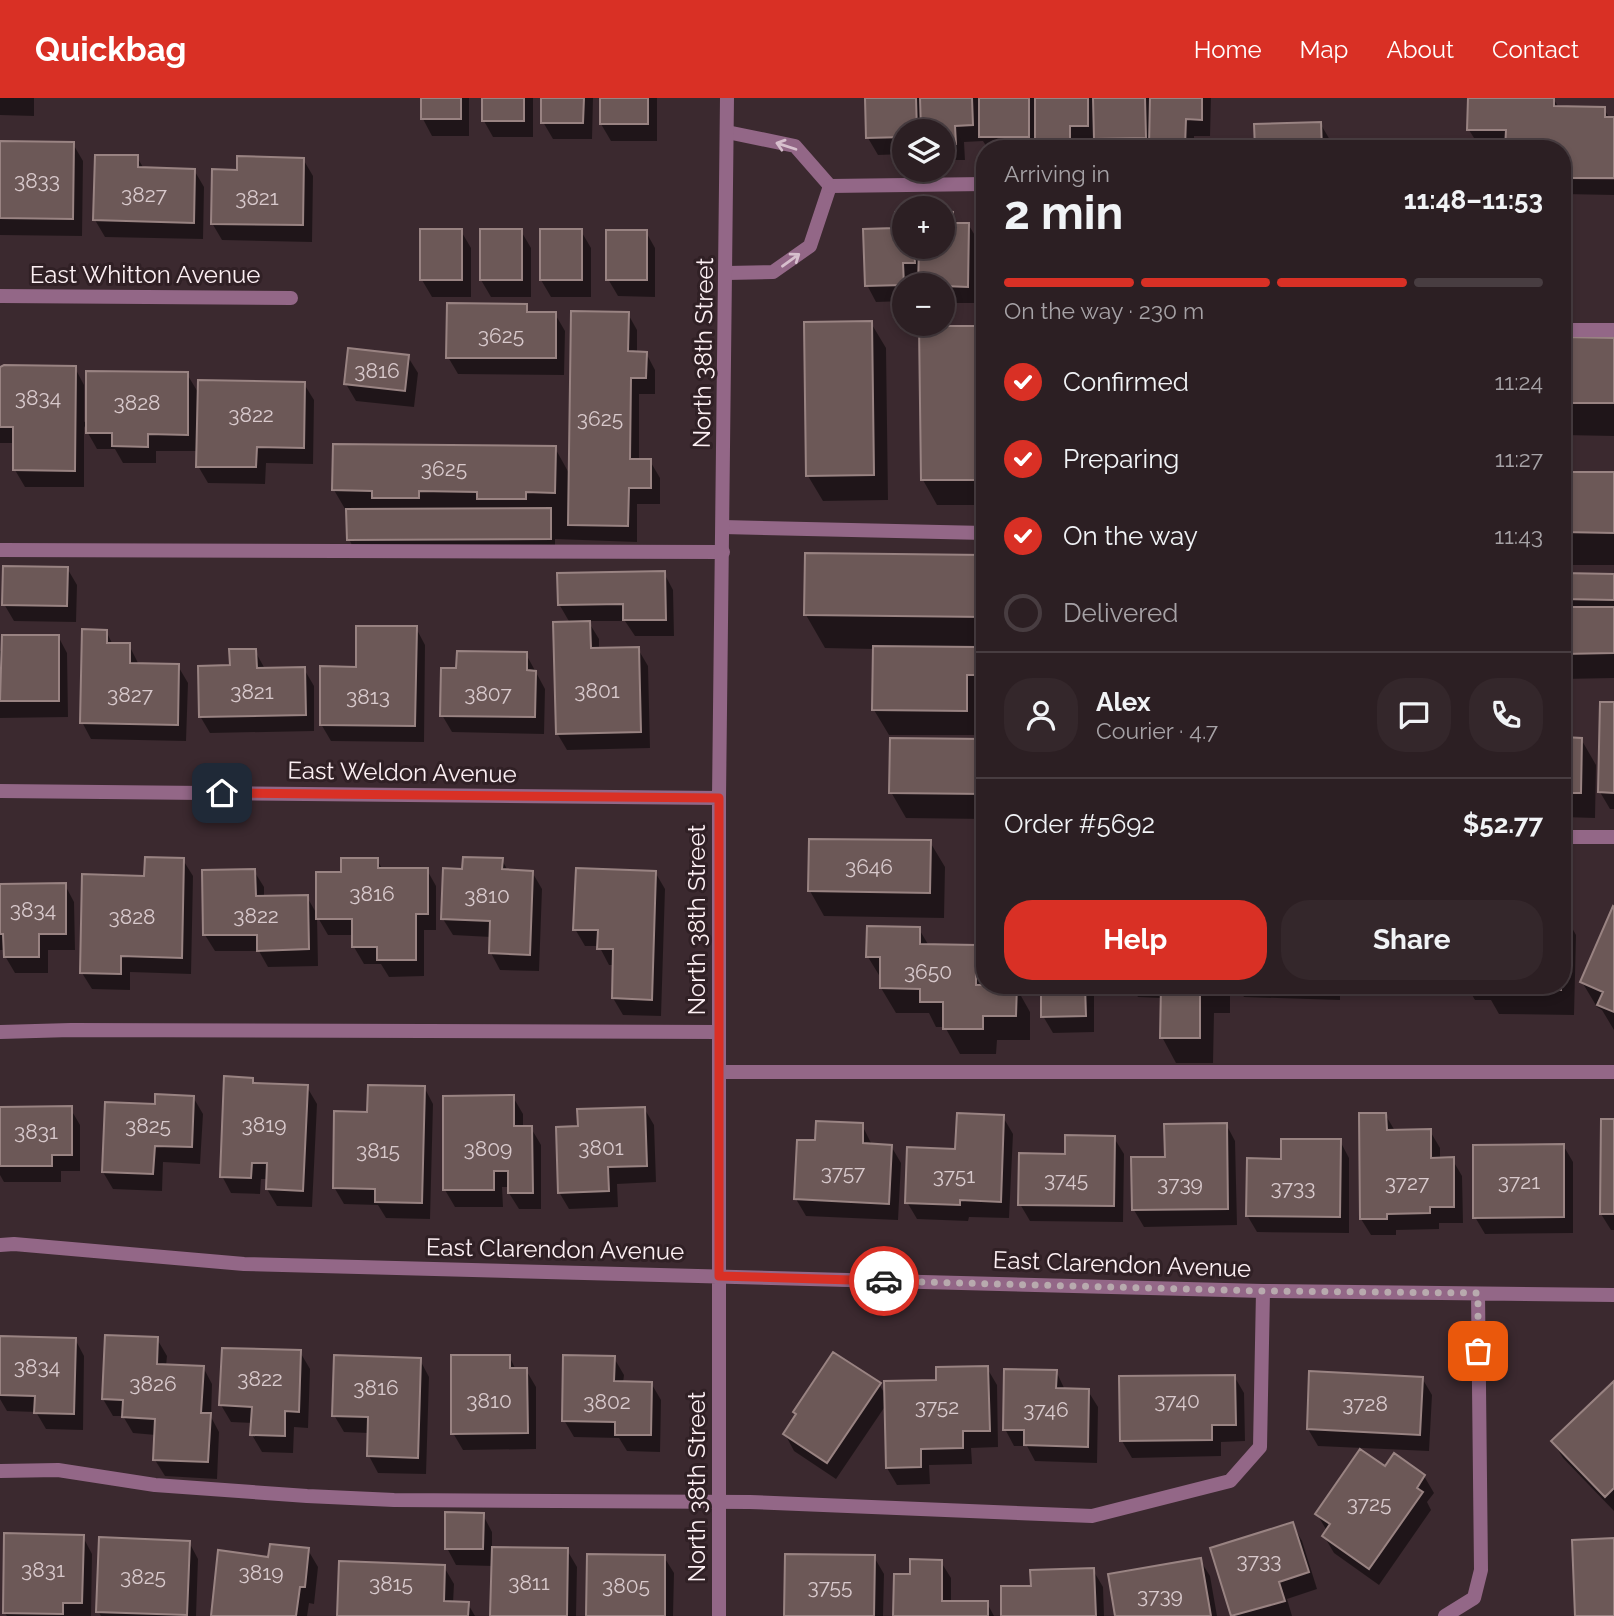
<!DOCTYPE html>
<meta charset="utf-8">
<style>
:root{--surface:#2c1f23;--page:#34272b;--text:#f1f3f6;--muted:#a6a2a6;--line:#483d41;--accent:#d93025}
body{margin:0;font-family:Raleway,sans-serif;background:var(--page);color:var(--text);height:100vh;display:flex;flex-direction:column;font-size:26px;white-space:nowrap}
*{box-sizing:border-box;margin:0}
p{font-size:23px;color:var(--muted)}
.icon{flex:none;width:38px;height:38px;fill:none;stroke:currentColor;stroke-width:2;stroke-linecap:round;stroke-linejoin:round}
.map{position:relative;flex:1;overflow:hidden}
.drawer{position:absolute;left:976px;top:42px;width:595px;height:854px;display:flex;flex-direction:column;background:var(--surface);border-radius:28px;box-shadow:0 4px 10px #0003,0 0 0 2px var(--line)}
.drawer>*{flex:none}
.controls{position:absolute;left:892px;top:21px;display:grid;gap:14px}
.controls a{display:grid;place-items:center;width:63px;height:63px;border-radius:50%;background:var(--surface);box-shadow:0 4px 10px #0003,0 0 0 2px var(--line);font-size:35px}
.pin{position:absolute;display:grid;place-items:center;width:60px;height:60px;color:#fff;margin:-30px;border-radius:14px;box-shadow:0 4px 10px #0006}
.courier{position:absolute;display:grid;place-items:center;width:70px;height:70px;margin:-35px;border:5px solid #d93025;border-radius:50%;background:#fff;color:#222;box-shadow:0 2px 9px #0007}
.summary em{font-style:normal;font-weight:700}
.summary div{display:flex;flex-direction:column-reverse}
.summary{display:flex;align-items:center;justify-content:space-between;height:119px;padding:0 28px}
h1{font-size:46px;font-weight:700;line-height:52px}
.bar{display:grid;grid-template-columns:repeat(4,1fr);gap:10px 7px;align-content:center;height:84px;padding:0 28px}
.bar i{height:9px;border-radius:5px;background:var(--line)}
.bar .on{background:var(--accent)}
.bar p{grid-column:span 4}
.line{display:flex;align-items:center;gap:18px;padding:0 28px;border-top:2px solid var(--line)}
.line div{flex:1}
.round{display:grid;place-items:center;flex:none;width:74px;height:74px;border-radius:28px;background:var(--page)}
ol{padding:0 28px;list-style:none}
li{display:flex;align-items:center;gap:21px;height:77px}
li p{margin-inline-start:auto}
li .icon{padding:7px;border-radius:50%;background:var(--accent);color:#fff;stroke-width:4}
li:last-child{color:var(--muted)}
li i{width:38px;height:38px;border:4px solid var(--line);border-radius:50%}
.action{display:flex;gap:14px;margin-top:auto;padding:14px 28px}
.action a{flex:1;height:80px;border-radius:28px;background:var(--accent);color:#fff;font-size:28px;font-weight:700;line-height:80px;text-align:center}
.action a+a{background:var(--page);color:var(--text)}
header{display:flex;align-items:center;gap:42px;box-sizing:border-box;height:98px;padding:0 35px;background:var(--accent);color:#fff}
header strong{font-size:33px}
nav{display:flex;gap:38px;margin-inline-start:auto;font-size:24px}
.map>svg:first-child{display:block}
.shadow{fill:#0007}
.building{fill:#6c5857;stroke:#998382;stroke-width:2}
.lines{fill:none;stroke-linecap:round;stroke-linejoin:round}
.service{stroke:#936787;stroke-width:14}
.minor{stroke:#936787;stroke-width:14}
.oneway{stroke:#d7bfcd}
.done{stroke:#b8aaae;stroke-width:7;stroke-dasharray:0 12.6}
.route{stroke:#d93025;stroke-width:9}
.labels{text-anchor:middle;dominant-baseline:central;stroke-width:6;stroke-linejoin:round;paint-order:stroke}
.number-label{font-size:21px;fill:#d8c9cc}
.street-label{font-size:24px;fill:#fceff3;stroke:#302025}
</style>
<header>
<strong>Quickbag</strong>
<nav><a>Home</a><a>Map</a><a>About</a><a>Contact</a></nav>
</header>
<div class="map">
<svg width="1614" height="1518" viewBox="0 0 1614 1518">
<rect width="100%" height="100%" fill="#3b292f"/>
<path class="shadow" d="M0 0H34V18L0 17Z
M423 0H469V38H432L423 21Z
M484 0H533V39H493L484 23Z
M543 0H593L592 41H553L543 24Z
M602 0H657V43H611L601 26Z
M867 0H1211L1210 38H1194V51H1101L1097 44H1079V51H988L983 43 964 44 965 62H943V33H905V56L878 57 868 40Z
M1470 0H1553L1559 10 1604 11 1610 21H1614V79L1563 78V51L1479 48 1469 32Z
M1320 25 1330 42V51H1256Z
M0 45 73 46 83 63 82 138 0 137Z
M137 59 144 71 194 72 204 89 203 141 105 139 95 122Z
M303 61 313 78 312 144 222 142 212 125 239 73Z
M1563 81 1614 82V97L1563 96Z
M952 115 958 126H968L979 144V130H985V198L977 184V205H943V187H920V181L911 182 912 187H905V203L876 204 867 187 905 149H943Z
M422 132 461 133 471 150V199H432L422 182Z
M481 133H521L531 150V199H491L481 182Z
M541 133H581L591 150V199H551L541 182Z
M646 134 655 150V199L618 198 608 181Z
M526 208 530 216H555L565 233 564 277 458 276 448 259Z
M628 216 637 232V255H646L655 272V296H639V363H650L660 380V406H637V444L555 441V448L353 449 349 441 348 416 334 392 555 350 570 377Z
M871 225 886 250 888 402 823 403 808 378Z
M985 229V407H937L923 382 921 230Z
M1563 241 1614 242V338L1563 337Z
M408 259 418 275 414 309 356 303 346 286Z
M0 270H75L84 287V324L187 276 199 296 304 286 314 302 313 366 266 365 265 386 208 385 198 368V353H156V365H123L115 351H97L84 328V389H25L15 372V345H0Z
M1563 375 1614 376V467H1563Z
M807 457 985 459V552L977 551 985 566V602H980V637H889L874 612V551L825 550 806 517Z
M67 470 77 487 76 524 14 523 4 506Z
M664 475 673 492 674 538H635L625 523H588L599 541V552L638 551 648 568 650 650 567 652 557 635 570 525 559 506Z
M1563 477 1614 478V580L1563 581Z
M416 530 425 547 424 644 331 643 321 626 357 570Z
M106 533 113 547H129L139 567 178 568 188 585 186 643 91 641 82 624Z
M58 538 67 555 68 619 0 620V553Z
M255 553 265 571H304L314 588V633L210 635 200 618 231 569Z
M526 556 545 591 544 636 452 634 442 617 458 571Z
M1614 606V711H1610L1600 694Z
M1563 641H1581L1596 667 1595 720 1563 719Z
M892 642 985 643V721L906 720 891 694Z
M811 742 930 744 945 769 944 820 824 818 810 793Z
M183 762 193 778 191 876 130 874V892L92 891 82 875Z
M377 762 383 772H427L436 788V832H424V878L389 879 381 866H364L354 849V837H328L317 818 318 868 268 869 259 853H215L205 837 254 773 264 789V800L307 799 318 818 343 776Z
M502 762 508 773 532 774 542 791 539 873 500 872 491 855V839L453 837 443 821 464 773Z
M655 774 665 791 661 918 623 917 613 900 615 867H609L599 848H585L575 831Z
M65 787 74 804 75 852H48V875H15L5 858V852H0V788Z
M1614 811V932L1602 912 1597 909 1582 884Z
M1563 814 1576 837 1574 917 1499 916 1491 902H1475L1466 887H1563Z
M919 831 929 848 975 849 985 866V887L1016 889 1030 914V942H997L996 956H960L945 929H936L929 915H896L881 890 882 882 868 859Z
M1042 887H1094V934L1053 935 1043 918Z
M1131 887H1230V915H1214L1213 965H1176L1162 939V900L1138 899Z
M1237 887H1340V902L1244 899Z
M1395 887H1460V896H1400Z
M252 982 255 987 307 989 317 1006 312 1109 277 1108 267 1091 268 1081H261L260 1096 231 1095 222 1078Z
M424 989 433 1006 430 1121 386 1120 378 1107 344 1106 334 1089Z
M193 999 203 1016 200 1066 163 1064 162 1093 113 1091 103 1074 157 1008Z
M513 999 523 1016V1030H531L541 1047V1111H519L509 1095V1089H502L503 1109H455L445 1092Z
M0 1010H70L80 1027V1073H61V1084H4L0 1077Z
M644 1010 654 1027 656 1084 617 1086 618 1109 569 1111 559 1094 580 1030Z
M1385 1016 1395 1033H1430L1440 1050V1061H1452L1462 1078 1463 1125H1439V1131L1396 1132V1137H1371L1361 1121Z
M1003 1019 1013 1036 1009 1120 969 1119 968 1123 917 1121 907 1104Z
M1614 1023V1132H1611L1601 1116Z
M1226 1026 1235 1043 1237 1127 1144 1129 1134 1112Z
M862 1027 872 1047 891 1048 901 1065 898 1122 806 1118 796 1101 817 1044Z
M1114 1040 1124 1056 1123 1124 1030 1123 1020 1106 1067 1058Z
M1340 1043 1349 1060V1135L1257 1134 1247 1117 1283 1063Z
M1563 1047 1573 1064V1135L1485 1136 1475 1119Z
M0 1240 75 1241 84 1258 83 1332 46 1331 36 1314 7 1313 0 1301Z
M157 1241 167 1258 166 1268 203 1269 212 1286 211 1319 219 1334 217 1381 165 1378 155 1362 156 1337 133 1335 123 1318H113L103 1301Z
M300 1254 310 1271 308 1330 294 1329 293 1355 262 1354 252 1337 253 1325 231 1324 221 1307Z
M509 1258 516 1272H526L536 1289V1351L463 1352 453 1335Z
M614 1260 624 1277 623 1285H651L661 1302 660 1354 627 1353 619 1340 574 1339 564 1322Z
M420 1262 429 1279 426 1376 378 1375 369 1358V1335L344 1334 334 1317Z
M987 1270 997 1287 998 1349 971 1350 972 1366 929 1367 930 1386 897 1387 887 1370 886 1307 836 1381 794 1353 785 1336 797 1318 795 1314 879 1286 886 1298Z
M1056 1273 1065 1292 1088 1293 1098 1309 1097 1365 1035 1363 1027 1348H1014L1005 1331Z
M1234 1278 1244 1295 1245 1343 1221 1344V1358L1132 1360 1122 1343Z
M1422 1280 1432 1297 1429 1353 1318 1348 1308 1331Z
M1614 1286V1413L1563 1360 1553 1344Z
M1386 1371 1424 1378 1434 1395 1427 1404 1431 1412 1379 1487 1334 1455 1324 1438 1327 1433 1317 1416Z
M483 1417 492 1434V1451L567 1452 577 1469 576 1518H492L493 1468 456 1467 447 1450Z
M1292 1426 1302 1443 1317 1491 1287 1501 1292 1518H1233L1212 1451Z
M83 1439 92 1456 91 1518H7L4 1514Z
M189 1444 198 1461 196 1518H101L98 1513Z
M308 1452 318 1469 314 1506 309 1505 307 1518H213L269 1460Z
M664 1459 674 1475 673 1518H588Z
M874 1459 884 1476 883 1518H786Z
M1200 1462 1210 1478 1217 1518H1117Z
M941 1464 951 1480V1505H987L994 1518H895L912 1478Z
M444 1469 454 1486 453 1505 468 1506 475 1518H339Z
M1093 1472 1103 1489 1104 1518H1003Z"/>
<path class="building" d="M421 0H461V21H421Z
M482 0H524V23H482Z
M541 0H584L583 25H541Z
M600 0H648V26H600Z
M865 0H916L917 33H905V39L866 40Z
M920 0H972L973 27 955 28 956 46H943V33H921Z
M979 0H1029V39H979Z
M1035 0H1088V28H1070V50H1035Z
M1093 0H1145L1146 40 1094 41Z
M1150 0H1202V22L1186 21 1185 49 1149 48Z
M1468 0H1554V8L1605 9V19H1614V80H1563V51H1505L1506 32H1467Z
M1321 24 1322 51H1255L1254 26Z
M0 43 74 44 73 121 0 120Z
M95 57H138V69L195 71 194 125 93 122Z
M237 58 304 60 303 127 211 126 212 71 237 72Z
M905 113V149H914L915 165H903L904 187 865 188 863 131 895 130V114Z
M943 113 953 114V125H969L968 189 918 187 919 149H943Z
M977 128H985V186H977Z
M420 131H462V182H420Z
M480 131H522V182H480Z
M540 131H582V182H540Z
M606 132H647V182H606Z
M447 205 527 206V214H556V260H446Z
M571 213 629 214 628 253 647 254 646 280H631L630 361H651V390H629L628 428 568 427Z
M872 223 874 377 806 378 804 224Z
M919 228H985V382H921Z
M1563 239 1614 240V305H1563Z
M348 250 409 257 405 293 344 286Z
M4 267 76 268 75 373 13 372V329H0V269Z
M86 273 188 274V337L148 336V349L112 348V335H86Z
M198 282 305 284 304 350 257 349 256 369H196Z
M333 346 556 348 555 395 526 394V401H477V394L419 393V400H372V393L332 392Z
M1563 374H1614V435L1563 434Z
M551 410V441L347 442 346 411Z
M805 455 985 457V519L804 517Z
M3 468 68 469 67 508 2 507Z
M665 473 666 522H623V506L558 507 557 475Z
M1563 475 1614 476V502L1563 501Z
M1563 509H1614V555L1563 556Z
M590 523 591 550 639 549 641 634 556 636 553 524Z
M356 528H417L415 628 320 627V568L356 569Z
M82 531 107 532V545H130V565L179 566 178 627 80 625Z
M2 537H59V603H0Z
M873 548 977 549V577H967V613L872 612Z
M229 551H256L257 570 305 569 306 617 199 619 198 568 230 567Z
M457 553 527 554V572L536 573 535 619 440 618 441 570H456Z
M1600 604H1614V695L1598 694Z
M1563 639 1582 640 1581 695H1563Z
M890 640 985 641V696L889 695Z
M809 741 931 742 930 795 808 793Z
M145 759 184 760 182 860 121 858V876L80 875 82 776 144 778Z
M463 759 503 760 502 771 533 773 530 857 489 855 490 823 441 821 443 770 462 771Z
M341 760H378V770H428V816H416V862H377V849H352V821H316V774H341Z
M576 770 656 773 652 902 612 900 613 851H597L598 832H573Z
M255 771 256 798 308 797 309 851 257 853V837H203L202 772Z
M66 785V836H39V859H4L3 836H0V786Z
M1613 808 1614 809V914L1597 907 1603 894 1580 884Z
M867 828 920 829V846L976 847V887H1017L1016 918H983V931H943V904H920V891L880 890V859H866Z
M1041 887H1085L1086 918 1041 919Z
M1161 887H1217L1216 891H1200V940H1160Z
M1483 887H1561V892L1483 891Z
M224 978 253 980V985L308 987 303 1093 266 1091 267 1065H252L251 1080 220 1079Z
M368 987 425 988 422 1105 375 1104V1091L333 1090 334 1013 367 1014Z
M155 996 194 998 192 1049 155 1048 153 1076 102 1074 105 1004 155 1006Z
M514 997V1028H532L533 1095H508V1073H494V1092H443V998Z
M72 1008V1057H52V1068H0V1009Z
M645 1009 647 1068 608 1069 609 1093 558 1095 556 1029 578 1028 577 1011Z
M957 1015 1004 1017 1001 1104 960 1102V1107L905 1105 907 1049 955 1051Z
M1359 1015H1386L1387 1032 1431 1031V1060L1454 1059V1109H1430V1115L1387 1116V1121H1360Z
M1601 1021H1614V1116H1600Z
M816 1023 863 1025V1045L892 1047 889 1106 794 1101 797 1042H815Z
M1227 1025 1228 1111 1132 1112 1131 1059H1165L1164 1026Z
M1065 1037 1115 1038 1114 1108 1018 1107 1019 1055 1065 1056Z
M1281 1041H1341L1340 1119 1246 1118 1247 1060 1281 1061Z
M1564 1046V1119L1473 1120V1047Z
M105 1237 158 1239 157 1266 204 1268 201 1315H211L208 1364 153 1362 155 1321 122 1319 123 1302 102 1301Z
M0 1238 76 1240 74 1316 34 1315 35 1298 0 1297Z
M222 1250 301 1252 299 1314 285 1313V1338L250 1337 252 1309 219 1307Z
M833 1254 881 1285 827 1365 783 1336 796 1316 793 1314Z
M334 1257 421 1260 418 1360 367 1358 368 1319 332 1318Z
M451 1257H510V1270H527L528 1335 451 1336Z
M563 1257 615 1258 614 1283 652 1284 651 1337H615V1324L562 1323Z
M988 1268 990 1333H963V1350L921 1351V1369L886 1370 884 1283 936 1282V1269Z
M1004 1271 1057 1272 1056 1290 1089 1291 1088 1349 1024 1347V1332H1003Z
M1309 1273 1423 1279 1420 1337 1307 1331Z
M1235 1277 1236 1327H1212V1342L1120 1343 1119 1278Z
M1614 1283V1390L1605 1399 1551 1343Z
M1360 1351 1385 1368 1394 1355 1425 1377 1417 1390 1423 1394 1369 1471 1322 1438 1330 1426 1315 1416Z
M445 1414 484 1415 483 1451H445Z
M1293 1424 1309 1474 1279 1484 1285 1503 1231 1518 1210 1450Z
M4 1435 84 1437 82 1505H63V1516L3 1515Z
M99 1439 190 1443 187 1517 96 1514Z
M1614 1440V1518H1575L1572 1442Z
M270 1446 309 1450 305 1489H300L296 1518H211L218 1452 268 1459Z
M492 1449 568 1450 567 1518H490Z
M587 1456 665 1457V1518H586Z
M785 1456 875 1457 874 1518H784Z
M1201 1460 1211 1518H1115L1108 1476Z
M910 1461 942 1462V1503H988V1518H893L894 1476H910Z
M339 1463 445 1467 444 1503 469 1504 468 1518H337Z
M1094 1470 1096 1518H1001V1488H1031L1030 1472Z"/>
<g class="lines">
<path class="service" d="M727 175 773 174 810 148 830 88 795 48 727 34
M1563 232H1614
M723 429 985 435
M0 452 723 454
M0 934 71 932 719 934
M719 974H1614
M0 1373 58 1372 155 1387 307 1398 394 1402 750 1404 1092 1418 1230 1383 1260 1349 1263 1193"/>
<path class="minor" d="M830 88 985 86
M0 198 291 200
M0 693 719 700
M1563 739H1614
M0 1147 14 1146 244 1166 1263 1193 1614 1197
M719 1518V700L727 0
M1445 1518 1474 1500 1481 1472 1478 1196"/>
</g>
<defs><path id="oneway-shaft" d="M-6 0H5M1.5-3L5.5 0L1.5 3" fill="none" stroke-width="1.6" stroke-linecap="round" stroke-linejoin="round" transform="scale(1.75)"/></defs>
<g class="oneway">
<use href="#oneway-shaft" transform="translate(786 48) rotate(-162)"/>
<use href="#oneway-shaft" transform="translate(791 162) rotate(-36)"/>
</g>
<g class="lines">
<path class="done" d="M884 1183 1263 1193 1478 1195V1253"/>
<path class="route" d="M222 695 719 700V1178L884 1183"/>
</g>
<g class="labels">
<g class="number-label">
<text x="37" y="82">3833</text>
<text x="144" y="96">3827</text>
<text x="257" y="99">3821</text>
<text x="501" y="237">3625</text>
<text x="377" y="272">3816</text>
<text x="38" y="299">3834</text>
<text x="137" y="304">3828</text>
<text x="251" y="316">3822</text>
<text x="600" y="320">3625</text>
<text x="444" y="370">3625</text>
<text x="597" y="592">3801</text>
<text x="252" y="593">3821</text>
<text x="488" y="595">3807</text>
<text x="130" y="596">3827</text>
<text x="368" y="598">3813</text>
<text x="869" y="768">3646</text>
<text x="372" y="795">3816</text>
<text x="487" y="797">3810</text>
<text x="33" y="811">3834</text>
<text x="256" y="817">3822</text>
<text x="132" y="818">3828</text>
<text x="928" y="873">3650</text>
<text x="264" y="1026">3819</text>
<text x="148" y="1027">3825</text>
<text x="36" y="1033">3831</text>
<text x="601" y="1049">3801</text>
<text x="488" y="1050">3809</text>
<text x="378" y="1052">3815</text>
<text x="843" y="1074">3757</text>
<text x="954" y="1077">3751</text>
<text x="1066" y="1081">3745</text>
<text x="1519" y="1083">3721</text>
<text x="1407" y="1084">3727</text>
<text x="1180" y="1085">3739</text>
<text x="1293" y="1089">3733</text>
<text x="37" y="1268">3834</text>
<text x="260" y="1280">3822</text>
<text x="153" y="1285">3826</text>
<text x="376" y="1289">3816</text>
<text x="489" y="1302">3810</text>
<text x="1177" y="1302">3740</text>
<text x="607" y="1303">3802</text>
<text x="1365" y="1305">3728</text>
<text x="937" y="1308">3752</text>
<text x="1046" y="1311">3746</text>
<text x="1369" y="1405">3725</text>
<text x="1259" y="1462">3733</text>
<text x="43" y="1471">3831</text>
<text x="261" y="1474">3819</text>
<text x="143" y="1478">3825</text>
<text x="529" y="1484">3811</text>
<text x="391" y="1485">3815</text>
<text x="626" y="1487">3805</text>
<text x="830" y="1488">3755</text>
<text x="1160" y="1497">3739</text>
</g>
<g class="street-label">
<text x="145" y="176">East Whitton Avenue</text>
<text transform="translate(703 255) rotate(-89)">North 38th Street</text>
<text transform="translate(402 674) rotate(1)">East Weldon Avenue</text>
<text transform="translate(696 822) rotate(-90)">North 38th Street</text>
<text transform="translate(555 1151) rotate(1)">East Clarendon Avenue</text>
<text transform="translate(1122 1166) rotate(2)">East Clarendon Avenue</text>
<text transform="translate(696 1389) rotate(-90)">North 38th Street</text>
</g>
</g>
</svg>
<div class="controls">
<a><svg class="icon" aria-label="layers" viewBox="0 0 24 24"><path d="M12 4l9 5-9 5-9-5zM3 14l9 5 9-5"/></svg></a>
<a>+</a>
<a>−</a>
</div>
<div class="pin" style="left:1478px;top:1253px;background:#ea580c"><svg class="icon" aria-label="bag" viewBox="0 0 24 24"><path d="M5 8h14l-1 12H6zM9 8a3 3 0 0 1 6 0"/></svg></div>
<div class="pin" style="left:222px;top:695px;background:#1f2937"><svg class="icon" aria-label="home" viewBox="0 0 24 24"><path d="M3 11l9-7 9 7M6 9v11h12V9"/></svg></div>
<div class="courier" style="left:884px;top:1183px"><svg class="icon" aria-label="car" viewBox="0 0 24 24"><path d="M5 17H2v-5l4-1 3-4h7l3 4 3 1v5h-3M9 17h6M6 11h13"/><circle cx="7" cy="17" r="2"/><circle cx="17" cy="17" r="2"/></svg></div>
<section class="drawer">
<div class="summary"><div><h1>2 min</h1><p>Arriving in</p></div><em>11:48–11:53</em></div>
<div class="bar"><i class="on"></i><i class="on"></i><i class="on"></i><i></i><p>On the way · 230 m</p></div>
<ol>
<li><svg class="icon" aria-label="check" viewBox="0 0 24 24"><path d="M5 12l5 5 9-10"/></svg>Confirmed<p>11:24</p></li>
<li><svg class="icon" aria-label="check" viewBox="0 0 24 24"><path d="M5 12l5 5 9-10"/></svg>Preparing<p>11:27</p></li>
<li><svg class="icon" aria-label="check" viewBox="0 0 24 24"><path d="M5 12l5 5 9-10"/></svg>On the way<p>11:43</p></li>
<li><i></i>Delivered</li>
</ol>
<div class="line" style="height:126px"><a class="round"><svg class="icon" aria-label="person" viewBox="0 0 24 24"><circle cx="12" cy="8" r="4"/><path d="M4 21q1-7 8-7t8 7"/></svg></a><div><b>Alex</b><p>Courier · 4.7</p></div><a class="round"><svg class="icon" aria-label="chat" viewBox="0 0 24 24"><path d="M4 5h16v11H9l-5 4z"/></svg></a><a class="round"><svg class="icon" aria-label="phone" viewBox="0 0 24 24"><path d="M5 4h4l2 5-3 2q2 4 5 5l2-3 5 2v4C11 20 4 13 5 4z"/></svg></a></div>
<div class="line" style="height:91px"><div>Order #5692</div><b>$52.77</b></div>
<div class="action"><a>Help</a><a>Share</a></div>
</section>
</div>
